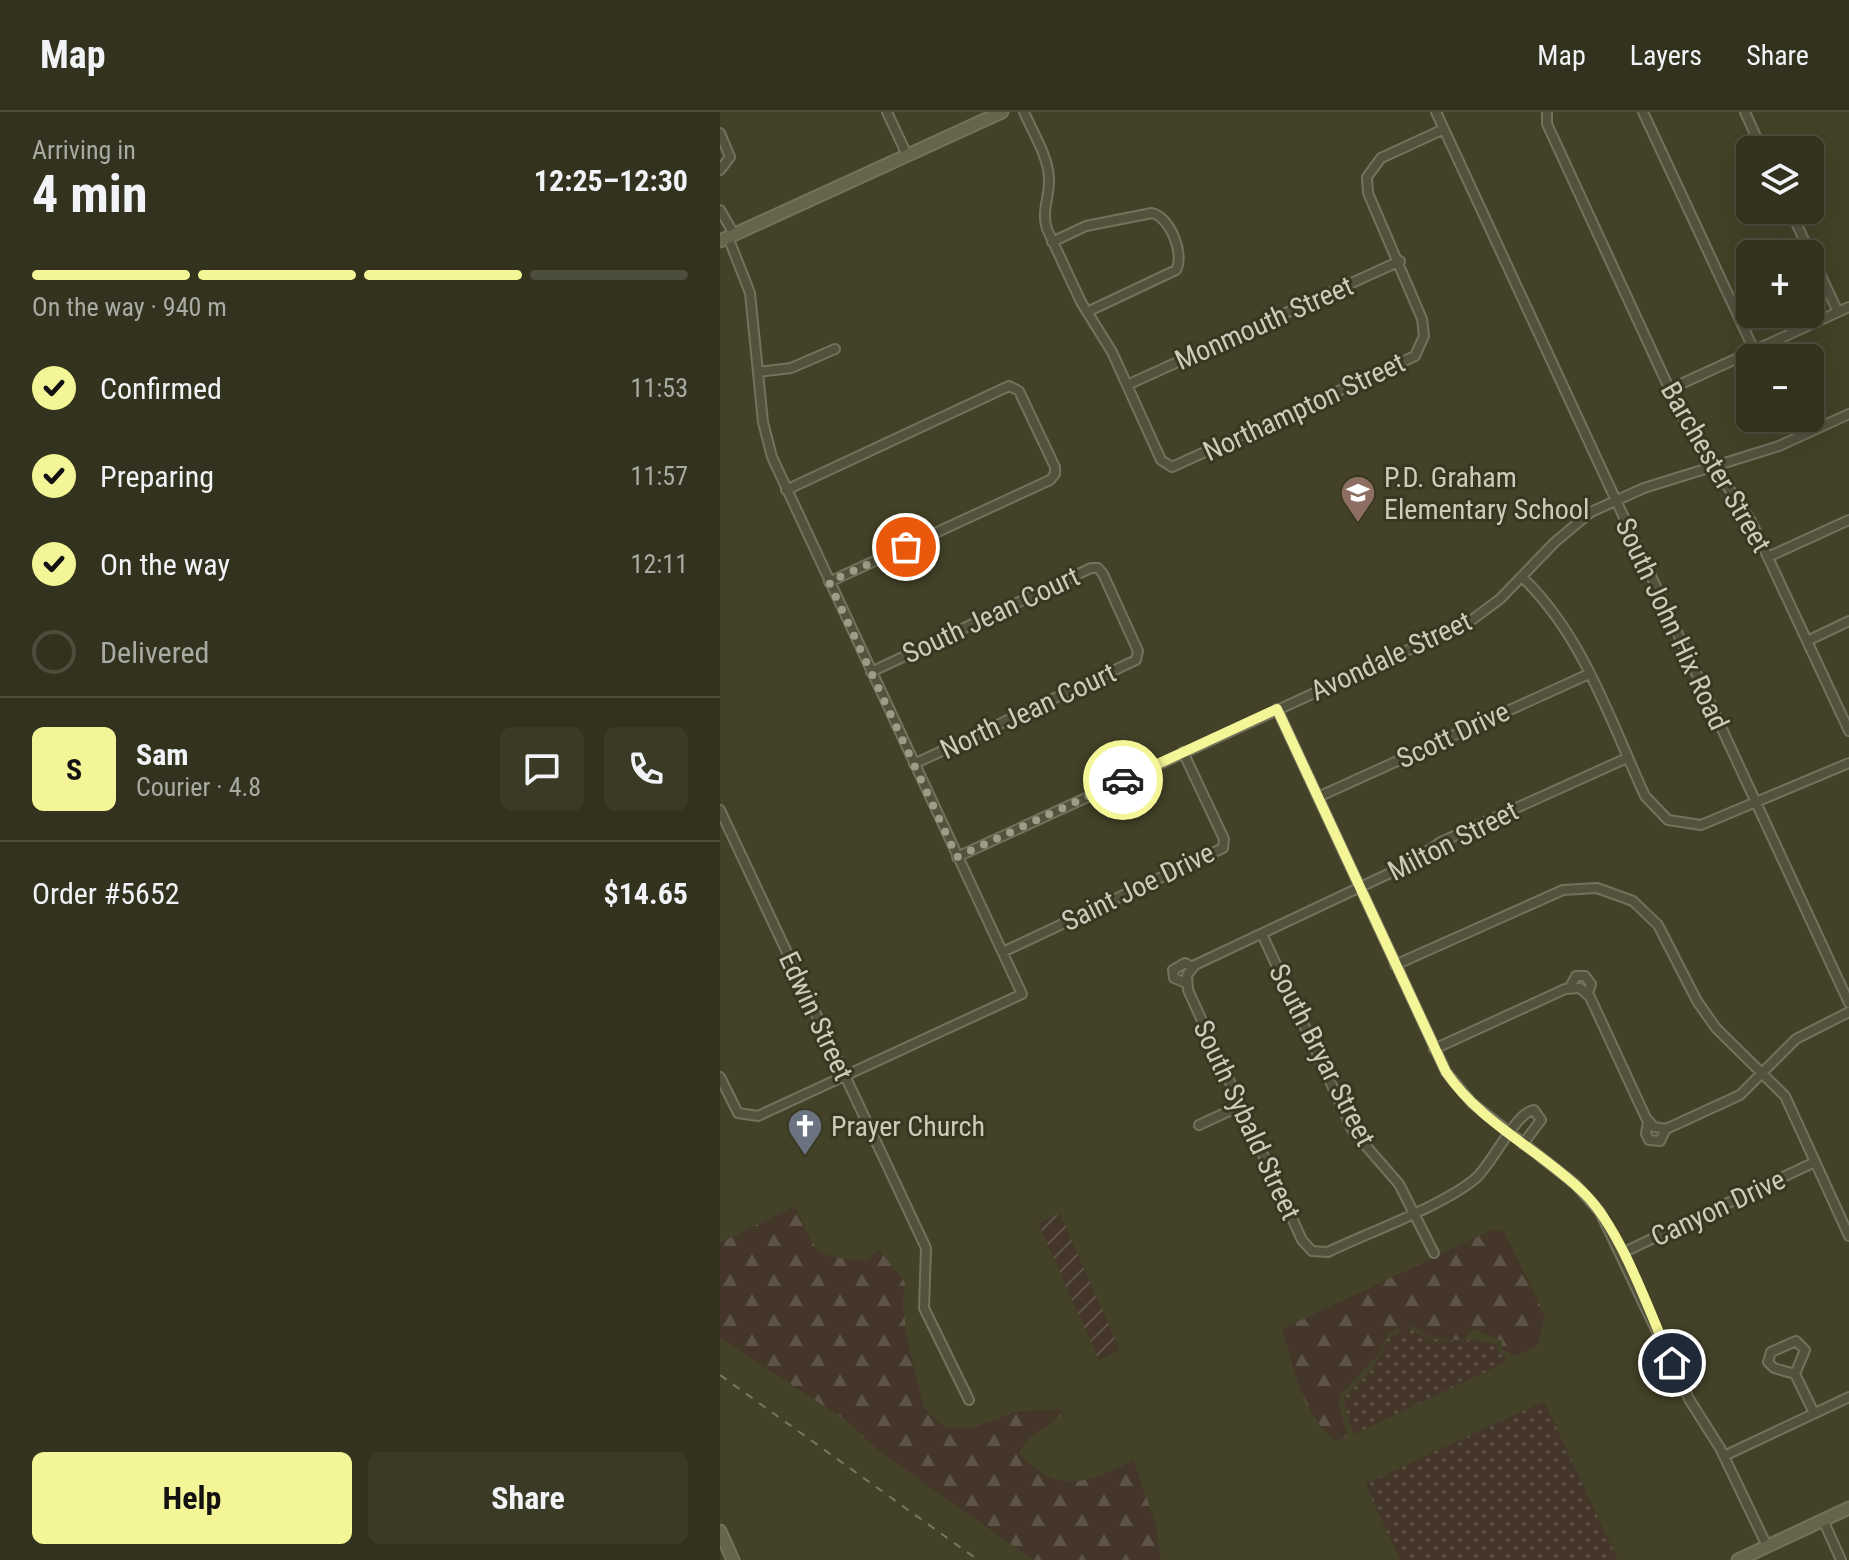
<!DOCTYPE html>
<meta charset="utf-8">
<style>
:root{--surface:#32321e;--page:#3a3a27;--text:#f1f3f6;--muted:#a8aaa4;--line:#4d4d3c;--accent:#f4f596}
body{margin:0;font-family:"Roboto Condensed",sans-serif;background:var(--page);color:var(--text);height:100vh;display:flex;flex-direction:column;font-size:30px;white-space:nowrap}
*{box-sizing:border-box;margin:0}
p{font-size:26px;color:var(--muted)}
.icon{flex:none;width:44px;height:44px;fill:none;stroke:currentColor;stroke-width:2;stroke-linecap:round;stroke-linejoin:round}
.map{position:relative;flex:1;overflow:hidden}
.details{display:flex;flex-direction:column;background:var(--surface);width:720px}
.details>*{flex:none}
.tools{position:absolute;left:1016px;top:24px;display:grid;gap:16px}
.tools a{display:grid;place-items:center;width:88px;height:88px;border-radius:12px;background:var(--surface);box-shadow:0 8px 32px #0002,0 0 0 2px var(--line);font-size:40px}
.pin{position:absolute;display:grid;place-items:center;width:68px;height:68px;color:#fff;margin:-34px;border:4px solid #fff;border-radius:50%;box-shadow:0 2px 8px #0007}
.courier{position:absolute;display:grid;place-items:center;width:80px;height:80px;margin:-40px;border:6px solid #f4f596;border-radius:50%;background:#fff;color:#222;box-shadow:0 2px 10px #0007}
.overview em{font-style:normal;font-weight:700}
.overview div{display:flex;flex-direction:column-reverse}
.overview{display:flex;align-items:center;justify-content:space-between;height:136px;padding:0 32px}
h1{font-size:52px;font-weight:700;line-height:60px}
.bar{display:grid;grid-template-columns:repeat(4,1fr);gap:12px 8px;align-content:center;height:96px;padding:0 32px}
.bar i{height:10px;border-radius:6px;background:var(--line)}
.bar .selected{background:var(--accent)}
.bar p{grid-column:span 4}
.line{display:flex;align-items:center;gap:20px;padding:0 32px;border-top:2px solid var(--line)}
.line div{flex:1}
.round{display:grid;place-items:center;flex:none;width:84px;height:84px;border-radius:12px;background:var(--page)}
ol{padding:0 32px;list-style:none}
li{display:flex;align-items:center;gap:24px;height:88px}
li p{margin-inline-start:auto}
li .icon{padding:8px;border-radius:50%;background:var(--accent);color:#111;stroke-width:4}
li:last-child{color:var(--muted)}
li i{width:44px;height:44px;border:4px solid var(--line);border-radius:50%}
.cta{display:flex;gap:16px;margin-top:auto;padding:16px 32px}
.cta a{flex:1;height:92px;border-radius:12px;background:var(--accent);color:#111;font-size:32px;font-weight:700;line-height:92px;text-align:center}
.cta a+a{background:var(--page);color:var(--text)}
header{display:flex;align-items:center;gap:48px;box-sizing:border-box;height:112px;padding:0 40px;background:var(--surface);border-bottom:2px solid var(--line)}
header strong{font-size:38px}
nav{display:flex;gap:44px;margin-inline-start:auto;font-size:28px}
main{display:flex;flex:1;min-height:0}
.map>svg:first-child{display:block}
.grass{fill:url(#grass-dots)}
.forest{fill:url(#forest-firs)}
.garden{fill:url(#garden-furrows)}
.lines{fill:none;stroke-linecap:round;stroke-linejoin:round}
.street-casing{stroke:#73725e;stroke-width:12}
.secondary-casing{stroke:#73725e;stroke-width:15}
.street{stroke:#52523d;stroke-width:8}
.secondary{stroke:#65654b;stroke-width:11}
.rail{stroke:#79785f;stroke-width:2;stroke-dasharray:8 8;stroke-linecap:butt}
.done{stroke:#9c9c87;stroke-width:8;stroke-dasharray:0 14.4}
.route{stroke:#f4f596;stroke-width:10}
.labels{text-anchor:middle;dominant-baseline:central;stroke-width:6;stroke-linejoin:round;paint-order:stroke}
.street-label{font-size:28px;fill:#ccccba;stroke:#383721}
.poi-label{font-size:28px;fill:#ccccba;stroke:#383721;text-anchor:start}
</style>
<header>
<strong>Map</strong>
<nav><a>Map</a><a>Layers</a><a>Share</a></nav>
</header>
<main>
<section class="details">
<div class="overview"><div><h1>4 min</h1><p>Arriving in</p></div><em>12:25–12:30</em></div>
<div class="bar"><i class="selected"></i><i class="selected"></i><i class="selected"></i><i></i><p>On the way · 940 m</p></div>
<ol>
<li><svg class="icon" aria-label="check" viewBox="0 0 24 24"><path d="M5 12l5 5 9-10"/></svg>Confirmed<p>11:53</p></li>
<li><svg class="icon" aria-label="check" viewBox="0 0 24 24"><path d="M5 12l5 5 9-10"/></svg>Preparing<p>11:57</p></li>
<li><svg class="icon" aria-label="check" viewBox="0 0 24 24"><path d="M5 12l5 5 9-10"/></svg>On the way<p>12:11</p></li>
<li><i></i>Delivered</li>
</ol>
<div class="line" style="height:144px"><b class="round" style="background:var(--accent);color:#111">S</b><div><b>Sam</b><p>Courier · 4.8</p></div><a class="round"><svg class="icon" aria-label="chat" viewBox="0 0 24 24"><path d="M4 5h16v11H9l-5 4z"/></svg></a><a class="round"><svg class="icon" aria-label="phone" viewBox="0 0 24 24"><path d="M5 4h4l2 5-3 2q2 4 5 5l2-3 5 2v4C11 20 4 13 5 4z"/></svg></a></div>
<div class="line" style="height:104px"><div>Order #5652</div><b>$14.65</b></div>
<div class="cta"><a>Help</a><a>Share</a></div>
</section>
<div class="map">
<svg width="1129" height="1448" viewBox="0 0 1129 1448">
<defs>
<pattern id="grass-dots" width="8" height="8" patternUnits="userSpaceOnUse" patternTransform="scale(2)"><rect width="8" height="8" fill="#44372a"/><path d="M2 2h.1M6 6h.1" fill="none" stroke="#5e5347" stroke-width="1.8" stroke-linecap="round"/></pattern>
<pattern id="forest-firs" width="22" height="20" patternUnits="userSpaceOnUse" patternTransform="scale(2)"><rect width="22" height="20" fill="#44372a"/><path d="M5 1l3.5 6h-7zM16 11l3.5 6h-7z" fill="#5e5347"/></pattern>
<pattern id="garden-furrows" width="10" height="10" patternUnits="userSpaceOnUse" patternTransform="scale(2)"><rect width="10" height="10" fill="#44372a"/><path d="M-1 1l2-2M0 10L10 0M9 11l2-2" fill="none" stroke="#5e5347"/></pattern>
</defs>
<rect width="100%" height="100%" fill="#434228"/>
<path class="grass" d="M688 1215C721 1239 743 1222 777 1232L778 1239 787 1245 786 1250 633 1323 623 1286 654 1255 669 1225Z
M824 1289 898 1448H680L645 1372Z"/>
<path class="forest" d="M75 1094C98 1143 92 1145 147 1148L159 1138 185 1170 183 1193 187 1226 204 1296 225 1315 251 1316 294 1300 338 1297 344 1300C330 1317 307 1321 299 1341 337 1382 367 1373 413 1348L436 1412 441 1448H313L160 1340 127 1309 0 1226V1131Z
M772 1118 784 1119 825 1203 818 1234 794 1244 782 1237V1229L753 1217 745 1227C724 1229 708 1227 692 1214L668 1221 659 1242 621 1282 619 1293 628 1324 615 1329C581 1299 574 1258 562 1217Z"/>
<path class="garden" d="M340 1102 400 1238 379 1248 318 1111Z"/>
<g class="lines">
<defs>
<path id="street" d="M167 0 187 43
M304 0C313 21 328 44 329 66 330 84 321 99 327 117L361 190 392 240 441 348 452 355 695 244 704 224 702 207 648 81 647 65 661 46 724 17
M716 0 1129 891
M827 0V12L967 315 1031 409 1129 619
M923 0 1034 238
M1025 0 1042 38
M0 21 10 45 0 58
M0 98 14 122
M1070 98 1118 200
M332 130 366 114 432 101C450 105 465 142 456 158L367 200
M38 260 71 256 115 237
M407 273 680 149
M950 277 1129 195
M66 378 289 274 299 279 335 355V362L330 368 109 470
M1048 445 1129 408
M802 465C863 523 890 608 925 684L948 708 981 713 1129 651
M1087 529 1129 509
M151 560 371 456H378L383 462 418 539 416 548 194 652
M557 597 726 960 752 991 855 1072 880 1100 969 1287 1000 1336 1047 1434
M598 685 869 562
M0 698 206 1136 204 1196 249 1288
M237 745 749 510 780 487 835 430 871 400 924 376 1059 334 1129 302
M542 822 633 1019 679 1072 714 1141
M283 840 503 736 504 727 463 640
M675 853 843 778 877 776 913 789 938 813 977 889 996 916 1065 984 1129 1124
M466 871 454 866 453 858 465 851 472 855
M850 875 856 864H865L871 872 868 881
M714 937 845 877 860 876 870 885 926 1006 934 1015 946 1017 1020 983 1076 927 1129 900
M0 965 18 1001 38 1004 302 882 52 345 43 310 30 181 8 125
M928 1010 926 1022 929 1028 940 1029 946 1017
M479 1013 520 994
M803 1032 821 1008 814 998C796 1000 772 1052 756 1066 725 1093 647 1121 608 1140L592 1139 582 1128 468 878 467 863 475 853 685 754 721 730 907 646
M902 1141 1095 1050
M1075 1262 1085 1238 1076 1229 1051 1240 1048 1250 1054 1256 1075 1262 1094 1301
M1004 1344 1129 1285
M1103 1408 1121 1448"/>
<path id="secondary" d="M0 129 282 0
M0 1419 13 1448
M1018 1448 1129 1396"/>
</defs>
<use href="#street" class="street-casing"/>
<use href="#secondary" class="secondary-casing"/>
<use href="#street" class="street"/>
<use href="#secondary" class="secondary"/>
<path class="rail" d="M0 1263 258 1448"/>
</g>
<g class="lines">
<path class="done" d="M186 435 109 470 237 745 403 668"/>
<path class="route" d="M403 668 557 597 726 960C761 1012 821 1038 865 1082 902 1119 930 1202 952 1251"/>
</g>
<defs>
<symbol id="school-pin" viewBox="-11 -11 22 30"><path d="M0 17L-7.5 6A9.5 9.5 0 1 1 7.5 6Z" fill="#8d6e63" stroke="#383721"/><path d="M0-5L7-2L0 1L-7-2ZM-4 1L0 2.5L4 1V4Q0 6-4 4Z" fill="#fff"/></symbol>
<symbol id="church-pin" viewBox="-11 -11 22 30"><path d="M0 17L-7.5 6A9.5 9.5 0 1 1 7.5 6Z" fill="#6b7280" stroke="#383721"/><path d="M-1.2-6h2.4v3.5h3.3v2.4h-3.3V6h-2.4V-.1h-3.3v-2.4h3.3Z" fill="#fff"/></symbol>
</defs>
<g fill-rule="evenodd">
<use href="#school-pin" x="618" y="361" width="40" height="54"/>
<use href="#church-pin" x="65" y="994" width="40" height="54"/>
</g>
<g class="labels">
<g class="street-label">
<text transform="translate(544 211) rotate(-24)">Monmouth Street</text>
<text transform="translate(584 295) rotate(-25)">Northampton Street</text>
<text transform="translate(996 355) rotate(60)">Barchester Street</text>
<text transform="translate(271 503) rotate(-25)">South Jean Court</text>
<text transform="translate(952 512) rotate(65)">South John Hix Road</text>
<text transform="translate(671 544) rotate(-25)">Avondale Street</text>
<text transform="translate(308 599) rotate(-25)">North Jean Court</text>
<text transform="translate(733 623) rotate(-25)">Scott Drive</text>
<text transform="translate(733 729) rotate(-27)">Milton Street</text>
<text transform="translate(418 775) rotate(-26)">Saint Joe Drive</text>
<text transform="translate(96 904) rotate(65)">Edwin Street</text>
<text transform="translate(602 943) rotate(63)">South Bryar Street</text>
<text transform="translate(527 1008) rotate(65)">South Sybald Street</text>
<text transform="translate(998 1096) rotate(-25)">Canyon Drive</text>
</g>
<g class="poi-label">
<text x="664" y="365">P.D. Graham<tspan x="664" dy="32">Elementary School</tspan></text>
<text x="111" y="1014">Prayer Church</text>
</g>
</g>
</svg>
<div class="tools">
<a><svg class="icon" aria-label="layers" viewBox="0 0 24 24"><path d="M12 4l9 5-9 5-9-5zM3 14l9 5 9-5"/></svg></a>
<a>+</a>
<a>−</a>
</div>
<div class="pin" style="left:186px;top:435px;background:#ea580c"><svg class="icon" aria-label="bag" viewBox="0 0 24 24"><path d="M5 8h14l-1 12H6zM9 8a3 3 0 0 1 6 0"/></svg></div>
<div class="pin" style="left:952px;top:1251px;background:#1f2937"><svg class="icon" aria-label="home" viewBox="0 0 24 24"><path d="M3 11l9-7 9 7M6 9v11h12V9"/></svg></div>
<div class="courier" style="left:403px;top:668px"><svg class="icon" aria-label="car" viewBox="0 0 24 24"><path d="M5 17H2v-5l4-1 3-4h7l3 4 3 1v5h-3M9 17h6M6 11h13"/><circle cx="7" cy="17" r="2"/><circle cx="17" cy="17" r="2"/></svg></div>
</div>
</main>
